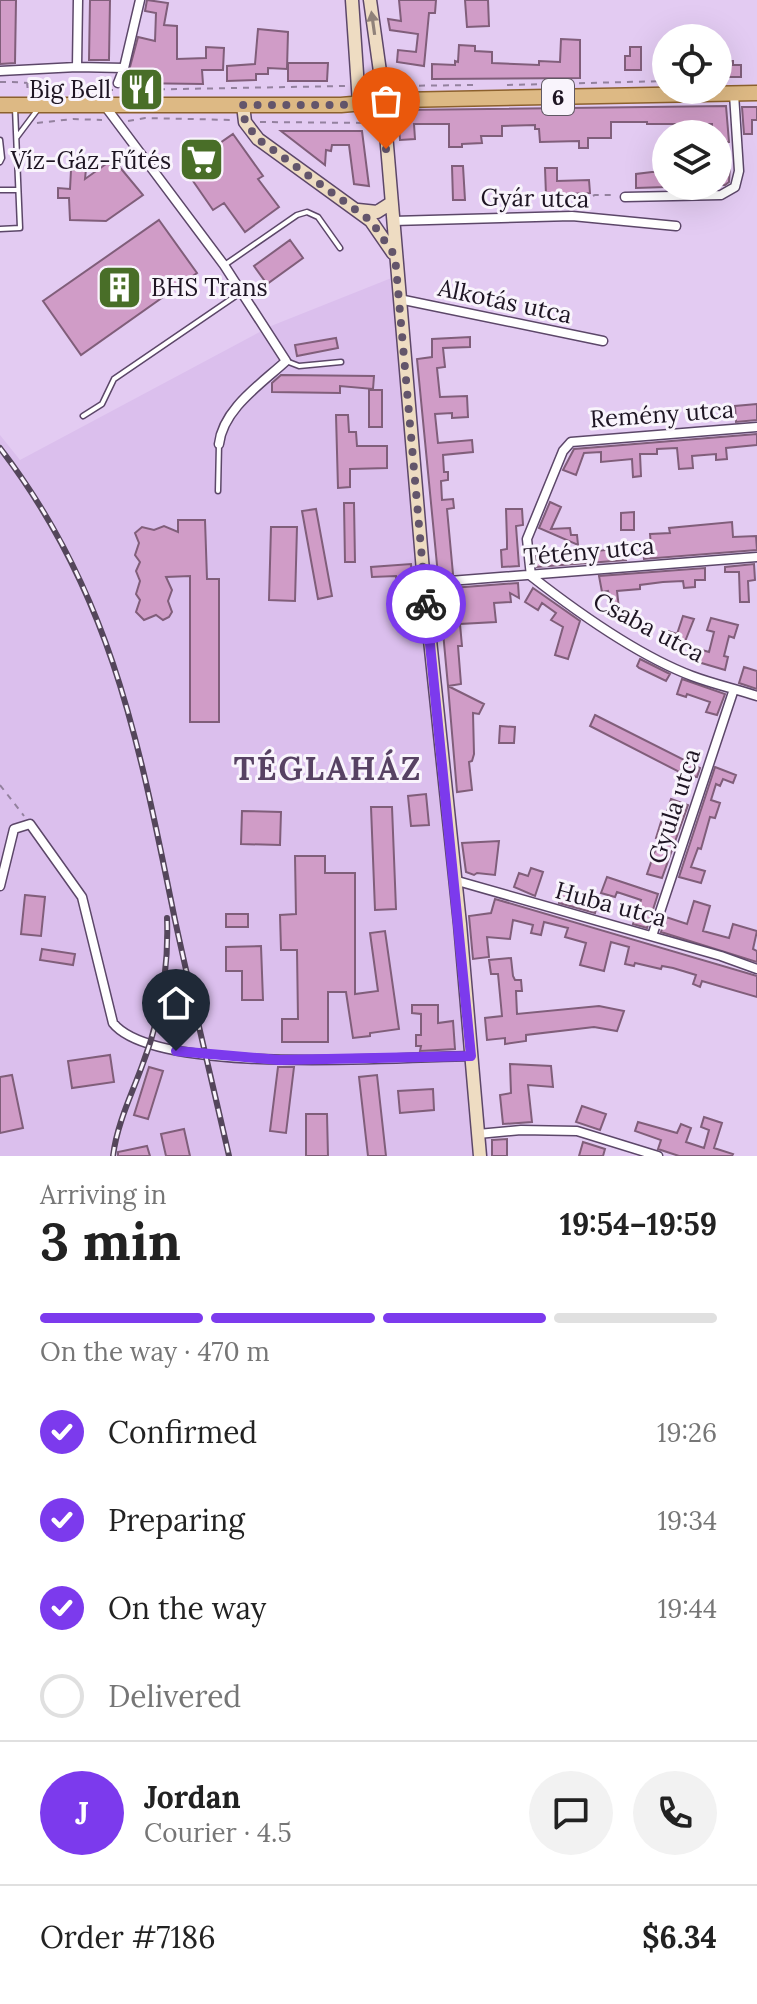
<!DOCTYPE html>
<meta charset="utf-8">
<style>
:root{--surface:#fff;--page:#f2f2f2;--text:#222;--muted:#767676;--line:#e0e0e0;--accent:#7c3aed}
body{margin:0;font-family:Lora,serif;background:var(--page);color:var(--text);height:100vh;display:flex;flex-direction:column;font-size:30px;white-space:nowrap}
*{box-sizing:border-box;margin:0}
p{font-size:26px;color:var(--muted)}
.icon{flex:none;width:44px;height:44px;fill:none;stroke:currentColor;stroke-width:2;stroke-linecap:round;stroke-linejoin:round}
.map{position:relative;height:1156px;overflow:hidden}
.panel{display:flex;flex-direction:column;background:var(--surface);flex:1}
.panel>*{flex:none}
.fabs{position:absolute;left:652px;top:24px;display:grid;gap:16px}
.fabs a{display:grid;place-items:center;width:80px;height:80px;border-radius:50%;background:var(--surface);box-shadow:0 8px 32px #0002;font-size:40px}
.pin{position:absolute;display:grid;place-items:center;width:68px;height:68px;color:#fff;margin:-82px -34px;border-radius:50% 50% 50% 0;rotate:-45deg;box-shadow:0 0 8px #0007}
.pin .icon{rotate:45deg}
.courier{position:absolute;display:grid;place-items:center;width:80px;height:80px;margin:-40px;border:6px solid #7c3aed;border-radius:50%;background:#fff;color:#222;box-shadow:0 2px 10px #0007}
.summary em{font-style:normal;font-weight:800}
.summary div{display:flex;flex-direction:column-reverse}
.summary{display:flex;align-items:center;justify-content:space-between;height:136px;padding:0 40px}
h1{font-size:52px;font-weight:800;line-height:60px}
.bar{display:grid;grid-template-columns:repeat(4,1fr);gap:12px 8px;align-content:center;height:96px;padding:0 40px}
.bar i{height:10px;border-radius:6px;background:var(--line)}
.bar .current{background:var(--accent)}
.bar p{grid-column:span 4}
.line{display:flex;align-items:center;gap:20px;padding:0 40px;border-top:2px solid var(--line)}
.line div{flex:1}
.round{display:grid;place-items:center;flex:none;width:84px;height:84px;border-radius:42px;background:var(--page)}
ol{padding:0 40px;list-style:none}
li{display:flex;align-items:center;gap:24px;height:88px}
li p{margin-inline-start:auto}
li .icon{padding:8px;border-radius:50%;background:var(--accent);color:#fff;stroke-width:4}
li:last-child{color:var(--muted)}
li i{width:44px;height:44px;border:4px solid var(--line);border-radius:50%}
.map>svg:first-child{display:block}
.built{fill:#dbbfed}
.building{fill:#d09cc7;stroke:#805e7a;stroke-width:2}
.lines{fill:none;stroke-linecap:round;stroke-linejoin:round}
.lane-casing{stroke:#5c4769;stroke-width:7}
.street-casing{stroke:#5c4769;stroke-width:11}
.secondary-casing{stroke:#5c4769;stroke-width:15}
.primary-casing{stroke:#8c612d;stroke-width:17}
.path{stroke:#93819e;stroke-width:2;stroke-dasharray:6 6;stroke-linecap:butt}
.lane{stroke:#fff;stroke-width:4}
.street{stroke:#fff;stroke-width:8}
.secondary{stroke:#eedcc2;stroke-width:12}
.primary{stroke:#ddb984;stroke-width:14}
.rail-casing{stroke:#54465b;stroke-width:6}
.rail{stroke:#f9f4fc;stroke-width:3;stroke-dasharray:9;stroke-linecap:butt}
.oneway{fill:#90827a}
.done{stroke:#63556b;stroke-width:8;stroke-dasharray:0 14.4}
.route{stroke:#7c3aed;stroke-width:10}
.labels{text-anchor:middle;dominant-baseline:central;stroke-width:6;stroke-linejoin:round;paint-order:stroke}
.shield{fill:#f9f4fc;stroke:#605864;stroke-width:2}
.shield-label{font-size:22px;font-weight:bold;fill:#1e1523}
.poi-label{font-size:24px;fill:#1e1523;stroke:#f9f4fc;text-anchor:end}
.street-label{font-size:24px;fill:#1e1523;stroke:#f9f4fc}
.district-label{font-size:32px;font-weight:bold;letter-spacing:2px;fill:#574263;stroke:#f9f4fc}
</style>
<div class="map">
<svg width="757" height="1156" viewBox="0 0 757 1156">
<rect width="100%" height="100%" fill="#e3cbf2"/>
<path class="built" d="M399 275 488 1156H0V435L20 460 271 326Z"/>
<path class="building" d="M0 0H16L15 63 0 64Z
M90 0H110L109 60H89Z
M147 0 168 3 164 25 177 26V59L206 58V47L224 48 223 70H202L203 84 130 83 127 78 138 37 155 41 156 13 145 11Z
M399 0H436L435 13H429L424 66 397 62 398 50 416 52 418 34 390 30 388 19 401 21Z
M465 0H488L489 26 467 27Z
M258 29 288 32 287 69 268 68V74H256V80L227 81V66L255 64Z
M561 39 580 40V78L432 79V64L455 65V61L458 62 459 45 475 46V51L492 52V63L539 65V61L560 62Z
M630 47H641V70H625V56H630Z
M719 61H733V65H741V77H719Z
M288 63H328L327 81H288Z
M726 106 729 142H718V134H712V124H647V122H611V138H588V148H579V141L540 142 539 129H535V125L502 126V136H481L482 143 462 144V147H449V124H414L415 139 400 140 398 113 401 110Z
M742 107H757V120H752V134H744Z
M281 131H362L369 186 354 184 349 145H332L331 151 326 150 325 165Z
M233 134 263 176 258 179 279 207 245 232 224 203 213 210 184 168Z
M113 159 143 195 106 221 70 220 69 198H58V188L70 189 71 170 86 169 85 179Z
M718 165H730L729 182 725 185H718Z
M452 166H463L465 200H453Z
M545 168H557V181L589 180 590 193 546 195Z
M652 172H666V187L636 188V174Z
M159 220 197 273 81 355 43 301Z
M290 240 303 258 267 284 254 266Z
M470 337V347L443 348 445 367 437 368 440 397 467 396 468 417 452 418V413L435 414 438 443 472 440 473 452 443 455 444 472H448V480L441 481 442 500 453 499 454 508 447 509 453 574 438 575 417 359 432 357V339Z
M336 338 338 348 297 356 295 345Z
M281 375 374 376 373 389 340 386V393L272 392V383Z
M369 390H382V427H369Z
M757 404V420L736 422 735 406Z
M336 415H348L349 432H356L357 446H387V468L350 469V487L338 488Z
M757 434V445L726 448 727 459 716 460V454L692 456 693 468 679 469 677 448 657 449V454H640L641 476 633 477 632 459 601 462V452L584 453 576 475 563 470 574 449Z
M550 502 561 507 551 529 570 528 571 535H577L578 545 539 528Z
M344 503H354L355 562H345Z
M316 509 332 596 318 599 302 511Z
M506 509H522L523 525 516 526 519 566 502 567 501 550 507 549V541Z
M634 512V530H621V513Z
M178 520H205L207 579H219V722H190V576L166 577 172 590 168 601 172 612 169 617 163 620 156 615 144 620 136 612 140 600 136 594 140 581 136 571 140 562 135 555 139 543 135 533 142 527 154 530 164 526 178 532Z
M732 522 733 537 756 536 757 550 644 559 643 546H651L650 534 670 533 669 528Z
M271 527H297L295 601 269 600Z
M587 548V552L625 548 626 560 537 567 535 552Z
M411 564 414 602 398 603 396 576 372 577 371 567Z
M754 564 755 580 748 581 749 602H740L739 572H725V567Z
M705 568V580H695V587L684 588 683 581 663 582 640 585V589L617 591 620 617 612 618 609 594 608 591 602 592 599 576Z
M518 583 519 598 510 593 511 602 494 603 496 622 460 624 462 646H458L461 684 448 686 439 589Z
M533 588 580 621 568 659 555 655 563 627 551 620 556 613 542 603 538 610 525 602Z
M683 616 694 619 682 649 664 644 668 631 677 634Z
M711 618 738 625 734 638 729 636 724 656 728 657 725 670 698 662 702 650 709 652 714 632 707 630Z
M640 659 670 674 666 681 639 668 637 666Z
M744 667 757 671V689L739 683Z
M682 679 725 694 717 715 706 712 710 702 687 694 686 697 677 694Z
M448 686 484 704 479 714 473 713 474 754 472 761 469 762 472 790 457 792Z
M595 715 700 768 697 777 692 776 691 778 590 726Z
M500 726 515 727 514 743H499Z
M715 767 736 775 733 783 723 779 720 786 716 784 711 800 720 803 715 818 710 817 701 849 698 848 691 867 705 871 701 883 679 877Z
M426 794 429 825 411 826 408 796Z
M671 799 688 805 662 878 647 874 659 839 656 838 661 822 663 823Z
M371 807H392L396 909 375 910Z
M242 811 281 812 280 845 241 844Z
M499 841 495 875 477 873 474 875 466 872 462 843Z
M295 856H325V873H355V994L378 991 370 933 385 931 399 1029 370 1033V1036L353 1038 346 992H328V1042H282V1019H298L297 950H281L280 915 296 914Z
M531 868 543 872 535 896 514 887 519 873 528 876Z
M607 877 658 894 647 928 633 924 641 900 617 892 615 897 601 893Z
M562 890 579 895 578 900 597 906 595 913 559 903Z
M25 895 45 897 41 936 21 934Z
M495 899 757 976V997L702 981 700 987 693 984 696 975 673 968 662 966 661 969 635 963 634 966 625 964 629 947 611 942 604 971 580 965 586 943 565 937 568 928 544 922 541 935 531 933 533 925 513 920 510 939 487 937 489 957 473 959 469 916 491 913Z
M694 901 710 906 703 931 729 938 733 924 757 931 753 949 757 951V962L661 932 666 917 687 924Z
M226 914H248V927H226Z
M261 946 263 1000H242V971H226V947Z
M42 949 75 954 73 965 40 960Z
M511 958 513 976 515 980H521L522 991H516L517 1014 599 1006 624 1011 617 1031 594 1027 526 1035V1041L505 1044V1038L487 1040 485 1018 502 1016 498 974H491L489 960Z
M412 1005H438V1023L453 1021 455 1049 420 1051 421 1046H416V1035H421V1014L412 1013Z
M110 1055 114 1082 72 1088 68 1061Z
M510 1064 551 1066 553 1087 528 1085 532 1122 503 1124 500 1095 511 1093Z
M149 1067 163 1071 148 1119 134 1115Z
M278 1067H294L286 1133 270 1131Z
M12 1075 23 1128 0 1133V1077Z
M377 1075 386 1156H368L359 1077Z
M433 1089 434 1110 400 1113 398 1091Z
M582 1106 606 1114 600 1130 576 1122Z
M306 1114H327L328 1156H306Z
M704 1117 722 1123 714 1148 733 1154 732 1156H679L658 1149 661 1140 635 1131 638 1122 677 1133 681 1124 691 1128 686 1142 704 1148 709 1130 701 1127Z
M184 1129 190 1156H166L161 1134Z
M507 1139V1156H492V1140Z
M583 1142 605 1149 603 1156H579Z
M147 1146 150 1156H118V1152Z"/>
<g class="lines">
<defs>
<path id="lane" d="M17 137 38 109
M0 140 2 158 0 162
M0 190H16
M0 229 20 228 15 108
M226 264 297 215 307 212 318 217 340 248
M286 361 299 366 341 362
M83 416 102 404 114 379 240 293
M218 491 219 444"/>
<path id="street" d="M77 67 78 0
M0 71 77 67 124 68 140 0
M118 83 124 68
M105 106 224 265 286 361C261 384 223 409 219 444
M625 197 721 195 735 187 739 171 734 94
M393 221 572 216 676 226
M399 299 603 341
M757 427 571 442 563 451 527 539 531 576C577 612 637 655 692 676 713 684 736 689 757 696
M424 583 757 557
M454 880 721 956 757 969
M0 886 14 829 30 824 82 897 113 1023C155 1076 401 1057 471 1056
M652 936 734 689
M478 1134 521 1130 577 1131 658 1156"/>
<path id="secondary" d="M352 0 359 103
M370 0 382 86 424 583 460 924 480 1156
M243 105 245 122 258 139 371 221 393 253
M358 210 377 212 391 203"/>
<path id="primary" d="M0 105H341L399 100 757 93"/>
</defs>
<use href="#lane" class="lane-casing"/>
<use href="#street" class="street-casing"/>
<use href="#secondary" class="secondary-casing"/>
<use href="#primary" class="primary-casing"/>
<path class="path" d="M0 82C38 81 75 91 113 90
M27 82 28 93
M507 85 666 81
M395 86 473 85
M123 90 345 86
M128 121 145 118 234 120
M260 122 373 123
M37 123 73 119 102 120
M574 207 575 202 595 195H614
M0 785 24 816"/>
<use href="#lane" class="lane"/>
<use href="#street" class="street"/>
<use href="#secondary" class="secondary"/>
<use href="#primary" class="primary"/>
<defs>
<path id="rail" d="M0 448C112 594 139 744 175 920 192 999 211 1077 229 1156
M113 1156C117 1124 131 1096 142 1066 160 1019 169 969 167 918"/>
</defs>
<use href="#rail" class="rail-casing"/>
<use href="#rail" class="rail"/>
</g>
<defs><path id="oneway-solid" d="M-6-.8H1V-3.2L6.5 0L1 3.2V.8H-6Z" transform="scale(2)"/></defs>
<use class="oneway" href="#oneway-solid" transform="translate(373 23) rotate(-98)"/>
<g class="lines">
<path class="done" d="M386 149 382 101 341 105H243L245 122 258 139 371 221 395 256 426 604"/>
<path class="route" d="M176 1051 279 1060 471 1056 426 604"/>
</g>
<defs>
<symbol id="restaurant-square" viewBox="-11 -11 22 22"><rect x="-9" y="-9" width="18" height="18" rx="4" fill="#496e28" stroke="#f9f4fc"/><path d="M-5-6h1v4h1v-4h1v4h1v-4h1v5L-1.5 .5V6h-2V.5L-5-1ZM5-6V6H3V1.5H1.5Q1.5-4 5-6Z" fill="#fff"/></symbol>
<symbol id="supermarket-square" viewBox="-11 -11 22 22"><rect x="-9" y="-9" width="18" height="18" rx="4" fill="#496e28" stroke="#f9f4fc"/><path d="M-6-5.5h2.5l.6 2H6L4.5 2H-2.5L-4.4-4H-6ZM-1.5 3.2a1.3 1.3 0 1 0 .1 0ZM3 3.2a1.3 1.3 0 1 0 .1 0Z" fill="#fff"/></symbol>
<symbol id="building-square" viewBox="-11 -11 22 22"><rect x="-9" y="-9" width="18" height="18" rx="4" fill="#496e28" stroke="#f9f4fc"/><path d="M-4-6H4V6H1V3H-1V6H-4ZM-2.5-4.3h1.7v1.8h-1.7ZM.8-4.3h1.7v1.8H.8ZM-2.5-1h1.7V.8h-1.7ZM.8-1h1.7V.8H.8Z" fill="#fff"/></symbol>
</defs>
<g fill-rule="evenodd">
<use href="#restaurant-square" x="116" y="64" width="51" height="51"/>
<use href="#supermarket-square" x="176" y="134" width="51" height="51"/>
<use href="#building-square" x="94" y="262" width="51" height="51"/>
</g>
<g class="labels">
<rect class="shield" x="542" y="79" width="32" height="36" rx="6"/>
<g class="shield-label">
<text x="558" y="97">6</text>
</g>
<g class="poi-label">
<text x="111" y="89">Big Bell</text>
<text x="171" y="160">Víz-Gáz-Fűtés</text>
<text x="151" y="287" text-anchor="start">BHS Trans</text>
</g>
<g class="street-label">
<text transform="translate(535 198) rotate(1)">Gyár utca</text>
<text transform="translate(505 301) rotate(12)">Alkotás utca</text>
<text transform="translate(662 414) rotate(-4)">Remény utca</text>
<text transform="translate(589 551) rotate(-5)">Tétény utca</text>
<text transform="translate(649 627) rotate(28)">Csaba utca</text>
<text transform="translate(674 806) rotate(-72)">Gyula utca</text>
<text transform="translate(611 904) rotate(15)">Huba utca</text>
</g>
<g class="district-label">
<text x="328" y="768">TÉGLAHÁZ</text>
</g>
</g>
</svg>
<div class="fabs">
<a><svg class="icon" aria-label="locate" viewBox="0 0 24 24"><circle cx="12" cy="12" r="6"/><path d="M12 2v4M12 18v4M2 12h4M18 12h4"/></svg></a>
<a><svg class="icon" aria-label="layers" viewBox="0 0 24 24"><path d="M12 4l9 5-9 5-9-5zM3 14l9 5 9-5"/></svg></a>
</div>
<div class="pin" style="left:386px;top:149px;background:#ea580c"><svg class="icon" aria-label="bag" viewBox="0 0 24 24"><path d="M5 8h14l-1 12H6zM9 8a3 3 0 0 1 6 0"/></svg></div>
<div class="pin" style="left:176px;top:1051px;background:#1f2937"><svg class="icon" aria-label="home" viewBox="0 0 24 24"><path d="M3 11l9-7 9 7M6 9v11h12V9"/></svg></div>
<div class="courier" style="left:426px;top:604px"><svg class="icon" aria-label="bike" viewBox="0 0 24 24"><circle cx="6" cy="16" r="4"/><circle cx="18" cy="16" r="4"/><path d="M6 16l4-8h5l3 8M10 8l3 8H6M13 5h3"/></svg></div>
</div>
<section class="panel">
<div class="summary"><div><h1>3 min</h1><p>Arriving in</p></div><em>19:54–19:59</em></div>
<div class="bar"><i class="current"></i><i class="current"></i><i class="current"></i><i></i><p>On the way · 470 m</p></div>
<ol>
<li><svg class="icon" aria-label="check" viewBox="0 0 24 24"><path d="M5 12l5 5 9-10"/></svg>Confirmed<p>19:26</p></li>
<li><svg class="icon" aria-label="check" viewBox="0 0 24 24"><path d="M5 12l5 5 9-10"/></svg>Preparing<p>19:34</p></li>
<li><svg class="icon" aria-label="check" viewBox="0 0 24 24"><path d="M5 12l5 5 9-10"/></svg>On the way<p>19:44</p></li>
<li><i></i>Delivered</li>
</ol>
<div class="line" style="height:144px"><b class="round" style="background:var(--accent);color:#fff">J</b><div><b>Jordan</b><p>Courier · 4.5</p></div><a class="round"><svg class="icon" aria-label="chat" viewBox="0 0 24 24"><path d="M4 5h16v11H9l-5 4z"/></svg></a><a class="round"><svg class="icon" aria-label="phone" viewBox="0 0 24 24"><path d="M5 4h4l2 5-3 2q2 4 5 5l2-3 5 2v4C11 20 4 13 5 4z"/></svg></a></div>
<div class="line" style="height:104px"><div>Order #7186</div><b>$6.34</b></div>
</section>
